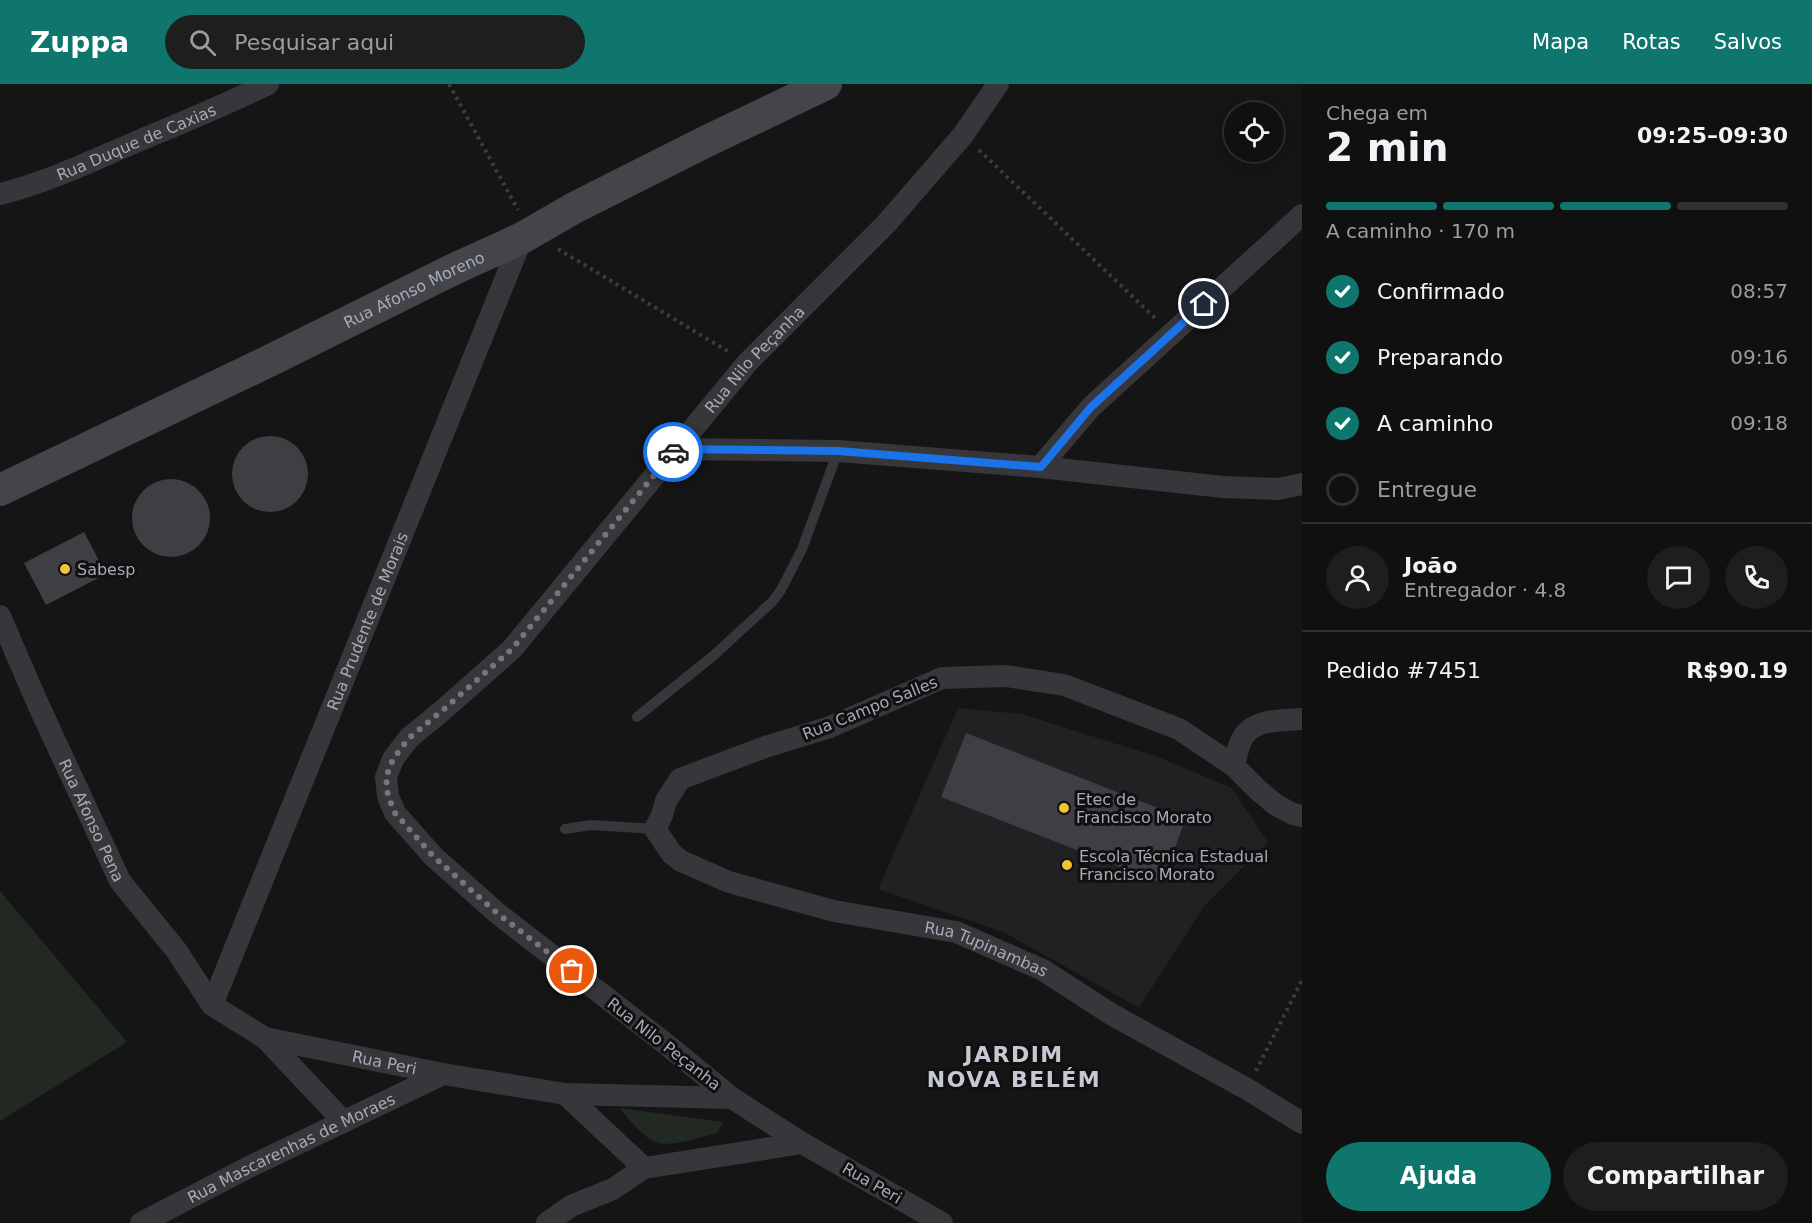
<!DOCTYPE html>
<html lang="pt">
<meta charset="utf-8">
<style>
:root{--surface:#101010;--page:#1e1e1e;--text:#f1f3f6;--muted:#9c9d9f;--line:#303030;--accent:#0f766e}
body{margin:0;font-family:"DejaVu Sans",sans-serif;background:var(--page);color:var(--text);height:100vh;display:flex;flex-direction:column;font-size:22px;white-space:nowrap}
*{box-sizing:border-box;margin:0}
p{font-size:20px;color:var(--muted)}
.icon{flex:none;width:33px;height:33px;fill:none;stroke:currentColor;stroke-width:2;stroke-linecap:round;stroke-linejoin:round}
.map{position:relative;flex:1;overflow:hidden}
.drawer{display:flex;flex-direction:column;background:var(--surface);width:510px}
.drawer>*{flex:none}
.buttons{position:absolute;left:1224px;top:18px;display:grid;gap:12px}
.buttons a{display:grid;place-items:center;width:60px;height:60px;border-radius:50%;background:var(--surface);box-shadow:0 3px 15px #0003,0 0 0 2px var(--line);font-size:30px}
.pin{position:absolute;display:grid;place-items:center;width:51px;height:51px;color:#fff;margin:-26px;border:3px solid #fff;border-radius:50%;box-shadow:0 2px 6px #0007}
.courier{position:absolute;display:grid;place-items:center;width:60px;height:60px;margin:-30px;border:4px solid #1a73e8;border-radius:50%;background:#fff;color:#222;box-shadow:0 2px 8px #0007}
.headline em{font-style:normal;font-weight:700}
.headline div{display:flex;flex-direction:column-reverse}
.headline{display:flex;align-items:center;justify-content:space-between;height:102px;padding:0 24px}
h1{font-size:39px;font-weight:700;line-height:45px}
.bar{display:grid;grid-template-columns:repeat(4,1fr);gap:9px 6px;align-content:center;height:72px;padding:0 24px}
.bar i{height:8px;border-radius:4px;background:var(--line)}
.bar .active{background:var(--accent)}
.bar p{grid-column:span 4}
.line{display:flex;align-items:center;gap:15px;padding:0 24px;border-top:2px solid var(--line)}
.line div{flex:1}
.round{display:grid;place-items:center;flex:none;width:63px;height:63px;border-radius:32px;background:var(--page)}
ol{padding:0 24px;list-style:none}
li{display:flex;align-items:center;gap:18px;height:66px}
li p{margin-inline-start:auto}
li .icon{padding:6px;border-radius:50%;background:var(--accent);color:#fff;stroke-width:4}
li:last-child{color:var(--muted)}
li i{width:33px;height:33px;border:3px solid var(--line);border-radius:50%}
.action{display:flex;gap:12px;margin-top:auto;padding:12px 24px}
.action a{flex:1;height:69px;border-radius:36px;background:var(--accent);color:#fff;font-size:24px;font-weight:700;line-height:69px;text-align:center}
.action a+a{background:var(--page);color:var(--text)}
header{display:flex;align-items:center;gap:36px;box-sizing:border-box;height:84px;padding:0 30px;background:var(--accent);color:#fff}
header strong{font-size:28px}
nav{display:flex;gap:33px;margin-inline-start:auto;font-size:21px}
.search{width:420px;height:54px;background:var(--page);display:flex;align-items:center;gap:15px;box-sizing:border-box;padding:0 21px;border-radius:33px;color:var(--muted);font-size:22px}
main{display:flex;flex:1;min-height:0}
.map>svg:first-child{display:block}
.built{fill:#212123}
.green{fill:#212922}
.building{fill:#3f3f43}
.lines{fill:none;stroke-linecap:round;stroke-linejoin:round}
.path{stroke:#3c3d42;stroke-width:4;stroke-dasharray:3 4.5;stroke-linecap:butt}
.service{stroke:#36363b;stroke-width:10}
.minor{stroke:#36363b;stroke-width:22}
.secondary{stroke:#44454b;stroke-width:32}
.done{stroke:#74767e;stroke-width:6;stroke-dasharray:0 10.8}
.route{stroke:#1a73e8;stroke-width:8}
.poi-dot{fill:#efc534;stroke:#101011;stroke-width:2}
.labels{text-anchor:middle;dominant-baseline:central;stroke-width:6;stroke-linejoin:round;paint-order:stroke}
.street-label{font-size:16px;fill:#a7aab6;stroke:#101011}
.poi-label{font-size:16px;fill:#a7aab6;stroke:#101011;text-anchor:start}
.district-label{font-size:22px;font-weight:bold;letter-spacing:1.5px;fill:#c7c9d2;stroke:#101011}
</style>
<header>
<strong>Zuppa</strong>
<div class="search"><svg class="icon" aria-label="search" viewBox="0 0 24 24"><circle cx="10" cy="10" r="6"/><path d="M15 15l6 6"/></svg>Pesquisar aqui</div>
<nav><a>Mapa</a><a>Rotas</a><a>Salvos</a></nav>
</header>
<main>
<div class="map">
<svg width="1302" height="1139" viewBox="0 0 1302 1139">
<rect width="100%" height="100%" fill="#151516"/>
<path class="built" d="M958 624 1022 630 1158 673 1232 704 1268 758 1204 822 1139 924 1003 848 878 805Z"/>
<path class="green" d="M0 807 127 958 0 1037Z
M620 1025V1024L723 1038 717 1049C701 1053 670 1064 655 1058 641 1051 630 1036 620 1025Z"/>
<path class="building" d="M232 390a38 38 0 1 1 76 0a38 38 0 1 1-76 0Z
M132 434a39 39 0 1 1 78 0a39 39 0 1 1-78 0Z
M84 448 106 490 46 521 24 479Z
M966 649 1186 735 1161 799 941 713Z"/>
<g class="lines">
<path class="path" d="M449 0 518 126
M979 66 1156 235
M558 165 729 268
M1256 987 1302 896"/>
<path class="service" d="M637 633 713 572 772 518 781 506 802 465 838 367
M565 745 591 741 655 745"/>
<g class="minor">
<path id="s1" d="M0 110C45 99 87 79 129 61 176 41 223 22 268 0"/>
<path d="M674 365 838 367 1040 383 1223 403 1278 405 1302 400"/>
<path d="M1040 383 1091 323 1302 131"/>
<path id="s2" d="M0 532 37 618 120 797 176 866 212 921 265 954 443 990 565 1010 732 1014"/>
<path d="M1234 682C1236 674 1238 662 1242 655 1253 634 1282 637 1302 635"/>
<path id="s3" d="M1302 732 1293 730 1276 721 1258 706 1234 682 1179 645 1064 601 1006 592 942 594 830 643 765 663 680 695 666 717 662 731 655 745 672 770 681 777 729 798 834 827 956 848 1043 886 1111 930 1247 1005 1302 1039"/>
<path id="s4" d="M212 921 522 154"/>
<path d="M265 954 344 1038"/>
<path d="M565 1010 644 1084"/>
<path id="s5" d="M141 1139 253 1081 443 990"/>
<path d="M547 1139 571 1122 613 1105 644 1084 802 1059"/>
<path id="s6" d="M942 1139 802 1059 732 1014 666 960 497 829 434 773 395 729 388 712 386 693 393 675 409 654 443 626 512 565 747 279 886 140 963 51 998 0"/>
</g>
<path class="secondary" id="s7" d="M0 406 267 278 452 186 522 154 574 124 705 58 826 0"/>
</g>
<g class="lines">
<path class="done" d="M572 887 497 829 434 773 395 729 388 712 386 693 393 675 409 654 443 626 512 565 673 368"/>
<path class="route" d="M673 368 674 365 838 367 1041 383 1091 323 1204 220"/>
</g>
<g class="poi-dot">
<circle cx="65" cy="485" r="6"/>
<circle cx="1064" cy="724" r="6"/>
<circle cx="1067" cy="781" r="6"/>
</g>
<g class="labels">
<g class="street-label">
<text stroke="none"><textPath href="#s1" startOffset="146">Rua Duque de Caxias</textPath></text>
<text stroke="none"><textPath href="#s7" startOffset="460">Rua Afonso Moreno</textPath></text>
<text stroke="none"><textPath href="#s6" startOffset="1284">Rua Nilo Peçanha</textPath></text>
<text stroke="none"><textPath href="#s4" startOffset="414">Rua Prudente de Morais</textPath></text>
<text transform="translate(870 624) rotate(-22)">Rua Campo Salles</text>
<text stroke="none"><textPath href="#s2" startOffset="224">Rua Afonso Pena</textPath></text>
<text stroke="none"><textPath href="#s3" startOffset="1096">Rua Tupinambas</textPath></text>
<text transform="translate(664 960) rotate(38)">Rua Nilo Peçanha</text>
<text stroke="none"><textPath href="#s2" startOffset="630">Rua Peri</textPath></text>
<text stroke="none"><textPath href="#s5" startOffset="168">Rua Mascarenhas de Moraes</textPath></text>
<text transform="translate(872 1099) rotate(30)">Rua Peri</text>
</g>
<g class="poi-label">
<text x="77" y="485">Sabesp</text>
<text x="1076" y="715">Etec de<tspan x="1076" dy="18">Francisco Morato</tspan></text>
<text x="1079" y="772">Escola Técnica Estadual<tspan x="1079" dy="18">Francisco Morato</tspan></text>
</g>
<g class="district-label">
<text x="1014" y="970">JARDIM<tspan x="1014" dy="25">NOVA BELÉM</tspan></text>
</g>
</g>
</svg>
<div class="buttons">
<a><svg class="icon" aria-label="locate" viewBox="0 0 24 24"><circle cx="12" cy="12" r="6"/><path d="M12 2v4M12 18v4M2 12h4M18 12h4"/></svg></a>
</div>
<div class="pin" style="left:572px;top:887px;background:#ea580c"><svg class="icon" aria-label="bag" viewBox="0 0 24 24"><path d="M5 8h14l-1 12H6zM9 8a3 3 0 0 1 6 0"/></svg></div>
<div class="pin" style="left:1204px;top:220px;background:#1f2937"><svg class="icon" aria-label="home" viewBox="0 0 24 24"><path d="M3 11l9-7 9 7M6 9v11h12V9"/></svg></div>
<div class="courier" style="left:673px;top:368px"><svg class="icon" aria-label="car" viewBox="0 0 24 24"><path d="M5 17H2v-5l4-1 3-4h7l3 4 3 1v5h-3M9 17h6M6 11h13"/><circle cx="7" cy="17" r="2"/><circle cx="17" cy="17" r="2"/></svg></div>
</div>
<section class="drawer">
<div class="headline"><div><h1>2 min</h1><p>Chega em</p></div><em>09:25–09:30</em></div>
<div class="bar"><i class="active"></i><i class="active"></i><i class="active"></i><i></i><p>A caminho · 170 m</p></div>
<ol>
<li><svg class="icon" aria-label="check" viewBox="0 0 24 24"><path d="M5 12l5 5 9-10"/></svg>Confirmado<p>08:57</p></li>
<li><svg class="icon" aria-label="check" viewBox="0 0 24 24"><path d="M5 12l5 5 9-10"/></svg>Preparando<p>09:16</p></li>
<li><svg class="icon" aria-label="check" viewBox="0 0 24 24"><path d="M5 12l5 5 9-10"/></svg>A caminho<p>09:18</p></li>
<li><i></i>Entregue</li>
</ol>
<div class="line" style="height:108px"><a class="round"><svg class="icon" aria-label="person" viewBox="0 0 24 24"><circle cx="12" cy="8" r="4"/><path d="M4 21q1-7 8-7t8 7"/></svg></a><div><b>João</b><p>Entregador · 4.8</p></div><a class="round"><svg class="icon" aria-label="chat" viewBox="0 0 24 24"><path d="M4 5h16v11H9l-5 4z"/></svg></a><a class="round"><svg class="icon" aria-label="phone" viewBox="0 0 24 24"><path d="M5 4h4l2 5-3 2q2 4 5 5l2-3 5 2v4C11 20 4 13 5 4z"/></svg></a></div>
<div class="line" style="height:78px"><div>Pedido #7451</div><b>R$90.19</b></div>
<div class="action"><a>Ajuda</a><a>Compartilhar</a></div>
</section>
</main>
